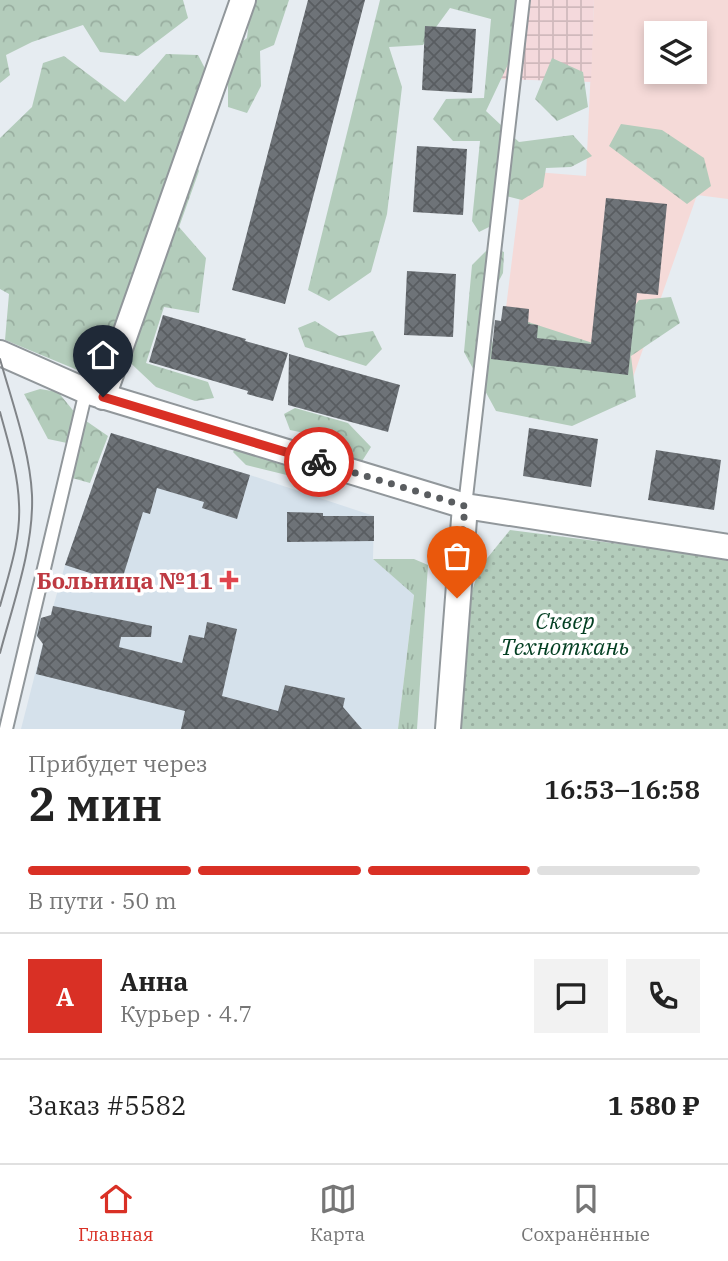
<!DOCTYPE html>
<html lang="ru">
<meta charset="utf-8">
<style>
:root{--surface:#fff;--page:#f2f2f2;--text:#222;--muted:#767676;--line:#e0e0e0;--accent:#d93025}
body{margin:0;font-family:"IBM Plex Serif",serif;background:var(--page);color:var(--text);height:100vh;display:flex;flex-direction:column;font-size:26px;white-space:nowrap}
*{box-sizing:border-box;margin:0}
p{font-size:23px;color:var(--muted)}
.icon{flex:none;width:38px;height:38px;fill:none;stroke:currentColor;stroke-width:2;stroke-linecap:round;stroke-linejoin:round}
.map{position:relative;height:729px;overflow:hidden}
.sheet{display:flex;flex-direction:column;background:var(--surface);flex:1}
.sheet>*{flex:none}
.fabs{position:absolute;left:644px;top:21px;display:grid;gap:14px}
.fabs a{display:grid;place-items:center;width:63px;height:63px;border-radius:0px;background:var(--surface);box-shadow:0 4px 10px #0003;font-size:35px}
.pin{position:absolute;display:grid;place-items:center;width:60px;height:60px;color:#fff;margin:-72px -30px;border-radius:50% 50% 50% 0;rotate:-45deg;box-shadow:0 0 7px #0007}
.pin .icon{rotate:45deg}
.courier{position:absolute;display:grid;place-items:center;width:70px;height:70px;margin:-35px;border:5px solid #d93025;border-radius:50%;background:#fff;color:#222;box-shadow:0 2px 9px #0007}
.head em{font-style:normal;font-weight:600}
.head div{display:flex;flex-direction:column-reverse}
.head{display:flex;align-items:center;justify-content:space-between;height:119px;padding:0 28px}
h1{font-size:46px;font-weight:600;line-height:52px}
.bar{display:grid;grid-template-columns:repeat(4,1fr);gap:10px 7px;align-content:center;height:84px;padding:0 28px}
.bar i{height:9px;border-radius:5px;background:var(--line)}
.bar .current{background:var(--accent)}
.bar p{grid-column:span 4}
.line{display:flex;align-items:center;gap:18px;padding:0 28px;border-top:2px solid var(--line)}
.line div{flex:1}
.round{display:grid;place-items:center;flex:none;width:74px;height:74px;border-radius:0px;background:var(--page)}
.tab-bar{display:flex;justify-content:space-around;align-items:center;height:98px;border-top:2px solid var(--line);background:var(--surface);font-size:19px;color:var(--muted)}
.tab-bar a{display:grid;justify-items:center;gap:4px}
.tab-bar .current{color:var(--accent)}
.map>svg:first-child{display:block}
.commercial{fill:#f5dad8;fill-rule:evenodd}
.industrial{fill:url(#industrial-grid)}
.built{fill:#d5e1eb}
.grass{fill:url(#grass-tufts)}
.forest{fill:url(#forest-crowns)}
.park{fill:url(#park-dots)}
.building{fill:url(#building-cross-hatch)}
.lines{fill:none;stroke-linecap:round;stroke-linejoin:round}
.lane-casing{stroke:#91979b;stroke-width:16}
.street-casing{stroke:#91979b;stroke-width:28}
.lane{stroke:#fff;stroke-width:12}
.street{stroke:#fff;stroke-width:24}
.tram{stroke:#808488;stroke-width:2}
.done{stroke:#5a5d60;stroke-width:7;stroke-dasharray:0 12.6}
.route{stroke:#d93025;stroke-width:9}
.health-dot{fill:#e0444e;stroke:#fff;stroke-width:2.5}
.labels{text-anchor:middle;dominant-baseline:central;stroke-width:7;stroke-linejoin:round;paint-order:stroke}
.health-label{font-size:23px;font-weight:bold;fill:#be3a42;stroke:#fff;text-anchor:end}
.park-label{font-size:23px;font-style:italic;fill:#033f22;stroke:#fff}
</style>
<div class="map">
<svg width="728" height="729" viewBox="0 0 728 729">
<defs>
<pattern id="industrial-grid" width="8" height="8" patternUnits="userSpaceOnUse" patternTransform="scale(1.75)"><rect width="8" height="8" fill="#f4d9dc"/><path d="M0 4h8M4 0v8" fill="none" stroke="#d0b9bc"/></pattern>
<pattern id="grass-tufts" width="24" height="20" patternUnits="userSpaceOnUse" patternTransform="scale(1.75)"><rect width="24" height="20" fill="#b3ccbb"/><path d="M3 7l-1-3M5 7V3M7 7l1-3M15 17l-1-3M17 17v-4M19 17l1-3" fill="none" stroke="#99aea0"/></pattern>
<pattern id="forest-crowns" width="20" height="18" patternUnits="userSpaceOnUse" patternTransform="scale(1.75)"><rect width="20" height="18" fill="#b3ccbb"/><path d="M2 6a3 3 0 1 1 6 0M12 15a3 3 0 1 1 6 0" fill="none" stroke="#99aea0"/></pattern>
<pattern id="park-dots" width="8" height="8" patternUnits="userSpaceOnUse" patternTransform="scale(1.75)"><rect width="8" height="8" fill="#b3ccbb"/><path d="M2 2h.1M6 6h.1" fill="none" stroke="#99aea0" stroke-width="1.8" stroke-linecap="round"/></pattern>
<pattern id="building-cross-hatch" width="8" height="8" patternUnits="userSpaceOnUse" patternTransform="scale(1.75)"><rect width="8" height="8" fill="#6e7378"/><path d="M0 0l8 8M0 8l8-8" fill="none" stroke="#595d61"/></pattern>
</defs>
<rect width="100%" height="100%" fill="#e6ecf1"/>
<path class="commercial" d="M594 0H728V199L697 195 630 386 498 372 523 171 586 176ZM656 33H695V72H656Z"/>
<path class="industrial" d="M508 0H594L591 82 500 79Z"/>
<path class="built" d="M111 433 250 475 374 516 373 559 414 594 398 729H21L44 639 38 638 34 634 37 621 44 617 50 618 65 565Z"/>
<path class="grass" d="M373 559H414L428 565 417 729H398L414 595Z"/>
<path class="forest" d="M0 0H183L188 18 138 56 100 52 83 25 32 42 6 55 10 75 0 83Z
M251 0H289L274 45 260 51 261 86 247 113 228 107V53L247 38Z
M380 0H516L513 54 486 111 519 142 573 135 592 156 571 167 546 168 543 187 522 200 498 194 495 224 479 232 472 221 480 141H453L433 119 446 99 484 98 491 19 450 8 423 45 389 47 402 87 387 214 371 272 329 301 308 290Z
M166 54 198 55 213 84 185 130 199 171 179 227 206 258 199 313 164 307 146 363 208 382 214 398 195 401 156 387 122 355 92 376 5 340 9 294 0 289V138L32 107 43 63 64 56 125 102Z
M552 58 583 72 588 107 557 121 535 99Z
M621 124 662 130 704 158 711 186 687 204 609 146Z
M491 246 504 252 503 273 484 309 496 356 528 322 605 347 639 300 671 297 680 323 631 356 636 397 572 426 496 411 464 352 472 265Z
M315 321 339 336 373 331 382 349 366 366 305 347 298 328Z
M40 389 58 392 76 414 108 436 90 483 65 476 67 443 48 439 24 394Z
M295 408 348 423 371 447 352 477 304 464 303 479 246 465 233 452 242 440 326 460 319 436 290 430 284 414Z"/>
<path class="park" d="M510 530 667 550 728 560V729H461L471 594 480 567Z"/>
<path class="building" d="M308 0H365L285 304 232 290Z
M425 26 476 29 472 93 422 90Z
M417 146 467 149 463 215 413 212Z
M606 198 667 204 658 295 637 293 628 375 491 359 495 320 501 321 503 306 529 309 528 324 538 325 537 338 591 344Z
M407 271 456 274 453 337 404 335Z
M163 315 246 339 245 341 288 353 273 401 247 394 248 391 149 362Z
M289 354 400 385 388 432 288 405Z
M529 428 598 439 591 487 523 476Z
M111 433 250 475 237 519 202 508 204 502 157 488 150 514 143 512 121 583 65 565Z
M656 450 721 460 714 510 648 500Z
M287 512 323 513V516H374V541L287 542Z
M53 606 152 626 151 637H121L119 647 182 663 189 635 204 638 207 622 237 629 222 696 278 711 285 685 345 698 343 707 362 729H181L185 711 36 674 43 644 37 636 41 618 51 615Z"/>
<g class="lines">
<defs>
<path id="lane" d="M465 506 523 0
M6 729 86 391"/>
<path id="street" d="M0 353 86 391 465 506 728 547
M103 397 243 0
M448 729 465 506"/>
</defs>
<use href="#lane" class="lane-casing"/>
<use href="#street" class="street-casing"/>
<use href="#lane" class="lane"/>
<use href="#street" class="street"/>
<path class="tram" d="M0 359C12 402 30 451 32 495 34 547 13 604 0 653
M0 412C8 442 18 472 19 504 21 539 9 573 0 606"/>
</g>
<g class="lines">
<path class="done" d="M319 462 465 506 457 598"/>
<path class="route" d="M103 397 319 462"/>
</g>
<path class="health-dot" d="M225.5 569.5h7v7h7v7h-7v7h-7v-7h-7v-7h7z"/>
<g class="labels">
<g class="health-label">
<text x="213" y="580">Больница №11</text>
</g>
<g class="park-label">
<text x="565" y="620">Сквер<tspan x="565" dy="26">Техноткань</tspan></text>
</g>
</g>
</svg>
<div class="fabs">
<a><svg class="icon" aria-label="layers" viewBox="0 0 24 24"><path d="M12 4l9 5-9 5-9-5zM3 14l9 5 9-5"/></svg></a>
</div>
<div class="pin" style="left:457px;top:598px;background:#ea580c"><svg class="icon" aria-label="bag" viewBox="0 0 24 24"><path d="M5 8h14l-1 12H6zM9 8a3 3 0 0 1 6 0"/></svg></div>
<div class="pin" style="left:103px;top:397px;background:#1f2937"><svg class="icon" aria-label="home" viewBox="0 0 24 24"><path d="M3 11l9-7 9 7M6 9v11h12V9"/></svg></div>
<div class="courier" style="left:319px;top:462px"><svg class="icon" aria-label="bike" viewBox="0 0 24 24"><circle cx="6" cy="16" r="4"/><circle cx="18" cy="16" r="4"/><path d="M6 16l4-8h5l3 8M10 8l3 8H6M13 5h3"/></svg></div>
</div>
<section class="sheet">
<div class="head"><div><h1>2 мин</h1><p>Прибудет через</p></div><em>16:53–16:58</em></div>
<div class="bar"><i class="current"></i><i class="current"></i><i class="current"></i><i></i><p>В пути · 50 m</p></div>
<div class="line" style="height:126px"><b class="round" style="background:var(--accent);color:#fff">А</b><div><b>Анна</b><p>Курьер · 4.7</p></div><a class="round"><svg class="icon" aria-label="chat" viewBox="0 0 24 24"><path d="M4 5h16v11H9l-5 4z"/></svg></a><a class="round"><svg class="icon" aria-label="phone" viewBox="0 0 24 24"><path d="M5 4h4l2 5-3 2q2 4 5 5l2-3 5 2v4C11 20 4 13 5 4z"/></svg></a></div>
<div class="line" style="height:91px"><div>Заказ #5582</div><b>1 580 ₽</b></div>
</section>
<nav class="tab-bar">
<a class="current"><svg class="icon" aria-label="home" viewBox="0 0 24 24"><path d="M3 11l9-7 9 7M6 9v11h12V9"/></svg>Главная</a>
<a><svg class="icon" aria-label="map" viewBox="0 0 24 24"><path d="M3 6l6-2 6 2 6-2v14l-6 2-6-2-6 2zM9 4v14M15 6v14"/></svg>Карта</a>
<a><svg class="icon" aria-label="saved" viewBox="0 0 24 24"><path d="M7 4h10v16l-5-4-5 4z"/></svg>Сохранённые</a>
</nav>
